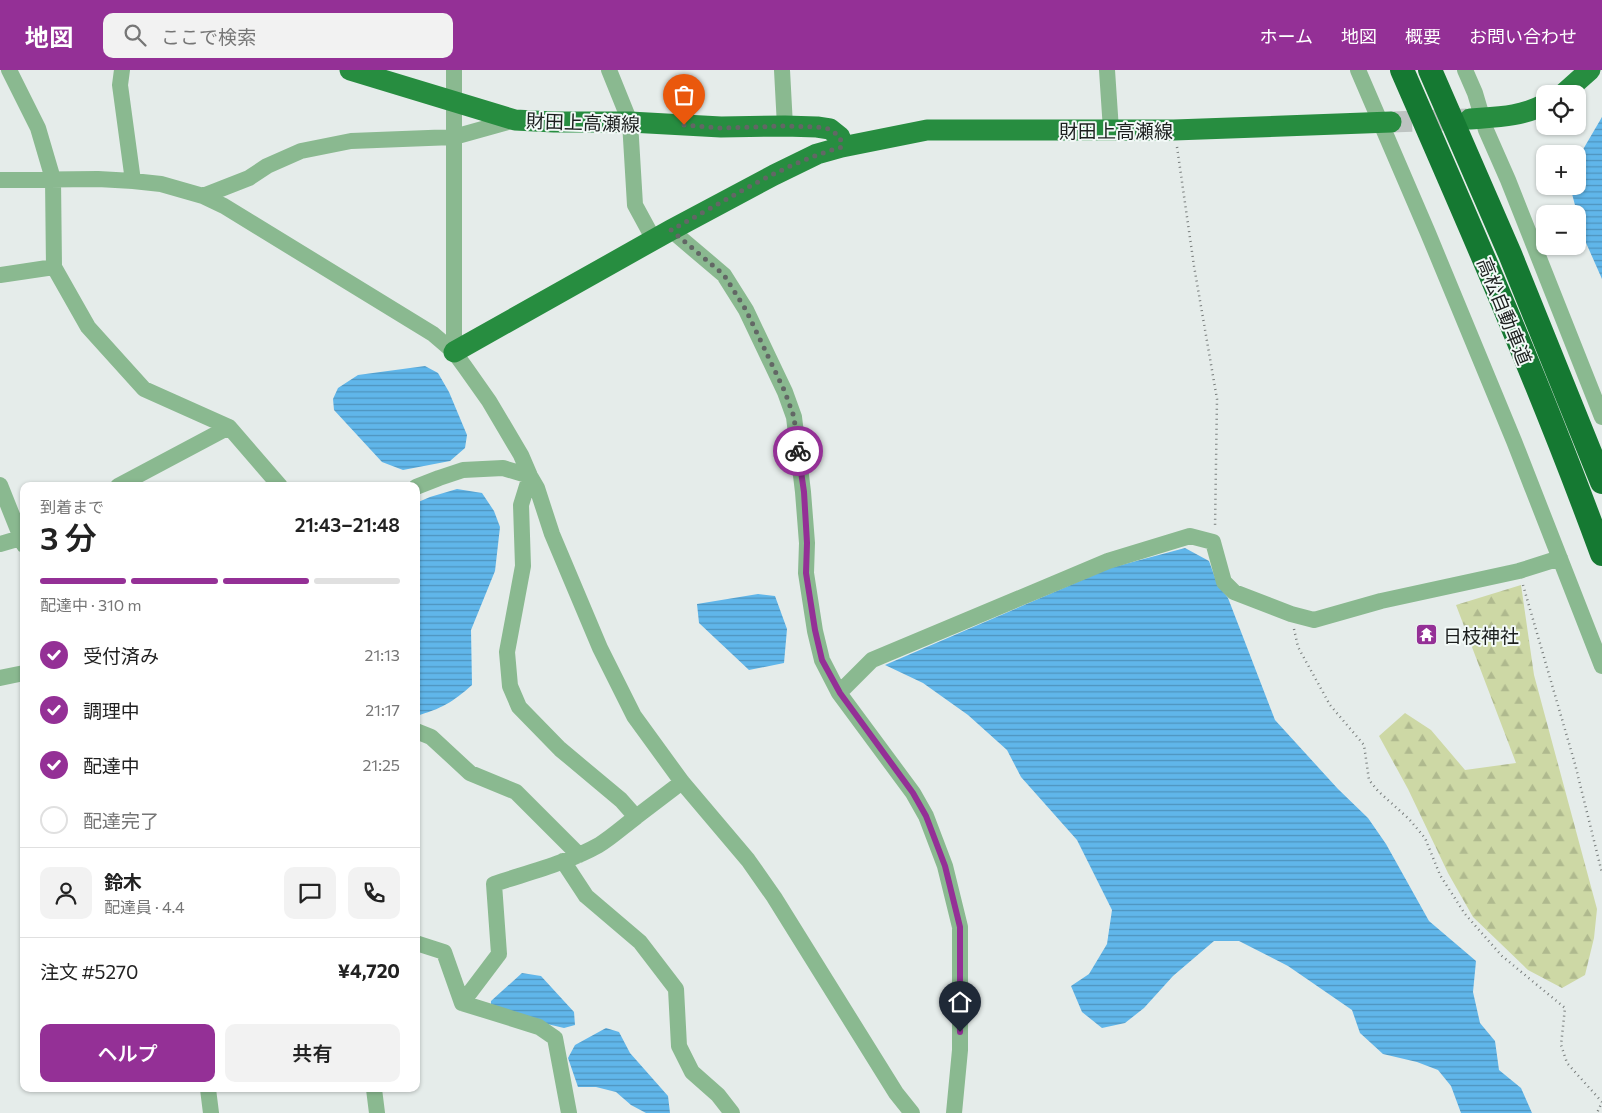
<!DOCTYPE html>
<html lang="ja">
<meta charset="utf-8">
<style>
:root{--surface:#fff;--page:#f2f2f2;--text:#222;--muted:#767676;--line:#e0e0e0;--accent:#943096}
body{margin:0;font-family:Commissioner,"Noto Sans JP",sans-serif;background:var(--page);color:var(--text);height:100vh;display:flex;flex-direction:column;font-size:19px;white-space:nowrap}
*{box-sizing:border-box;margin:0}
p{font-size:16px;color:var(--muted)}
.icon{flex:none;width:28px;height:28px;fill:none;stroke:currentColor;stroke-width:2;stroke-linecap:round;stroke-linejoin:round}
.map{position:relative;flex:1;overflow:hidden}
.side{position:absolute;left:20px;top:412px;width:400px;height:610px;display:flex;flex-direction:column;background:var(--surface);border-radius:10px;box-shadow:0 1px 4px #0004}
.side>*{flex:none}
.buttons{position:absolute;left:1536px;top:15px;display:grid;gap:10px}
.buttons a{display:grid;place-items:center;width:50px;height:50px;border-radius:10px;background:var(--surface);box-shadow:0 1px 4px #0004;font-size:25px}
.pin{position:absolute;display:grid;place-items:center;width:42px;height:42px;color:#fff;margin:-51px -21px;border-radius:50% 50% 50% 0;rotate:-45deg;box-shadow:0 0 5px #0007}
.pin .icon{rotate:45deg}
.courier{position:absolute;display:grid;place-items:center;width:50px;height:50px;margin:-25px;border:4px solid #943096;border-radius:50%;background:#fff;color:#222;box-shadow:0 1px 6px #0007}
.summary em{font-style:normal;font-weight:600}
.summary div{display:flex;flex-direction:column-reverse}
.summary{display:flex;align-items:center;justify-content:space-between;height:85px;padding:0 20px}
h1{font-size:32px;font-weight:600;line-height:38px}
.bar{display:grid;grid-template-columns:repeat(4,1fr);gap:8px 5px;align-content:center;height:60px;padding:0 20px}
.bar i{height:6px;border-radius:4px;background:var(--line)}
.bar .on{background:var(--accent)}
.bar p{grid-column:span 4}
.line{display:flex;align-items:center;gap:12px;padding:0 20px;border-top:1px solid var(--line)}
.line div{flex:1}
.round{display:grid;place-items:center;flex:none;width:52px;height:52px;border-radius:10px;background:var(--page)}
ol{padding:0 20px;list-style:none}
li{display:flex;align-items:center;gap:15px;height:55px}
li p{margin-inline-start:auto}
li .icon{padding:5px;border-radius:50%;background:var(--accent);color:#fff;stroke-width:4}
li:last-child{color:var(--muted)}
li i{width:28px;height:28px;border:2px solid var(--line);border-radius:50%}
.cta{display:flex;gap:10px;margin-top:auto;padding:10px 20px}
.cta a{flex:1;height:58px;border-radius:10px;background:var(--accent);color:#fff;font-size:20px;font-weight:600;line-height:58px;text-align:center}
.cta a+a{background:var(--page);color:var(--text)}
header{display:flex;align-items:center;gap:30px;box-sizing:border-box;height:70px;padding:0 25px;background:var(--accent);color:#fff}
header strong{font-size:24px}
nav{display:flex;gap:28px;margin-inline-start:auto;font-size:18px}
.search{width:350px;height:45px;background:var(--page);display:flex;align-items:center;gap:12px;box-sizing:border-box;padding:0 18px;border-radius:10px;color:var(--muted);font-size:19px}
.map>svg:first-child{display:block}
.forest{fill:url(#forest-firs)}
.water{fill:url(#water-rules)}
.lines{fill:none;stroke-linecap:round;stroke-linejoin:round}
.major-tunnel{stroke:#bdc3c1;stroke-width:21;stroke-dasharray:21 11;stroke-linecap:butt}
.path{stroke:#787d7c;stroke-width:2.5;stroke-dasharray:1 4;stroke-linecap:butt}
.minor{stroke:#8ab990;stroke-width:16}
.major{stroke:#278d40;stroke-width:21}
.highway{stroke:#157932;stroke-width:24}
.done{stroke:#626765;stroke-width:5;stroke-dasharray:0 9}
.route{stroke:#943096;stroke-width:6}
.labels{text-anchor:middle;dominant-baseline:central;stroke-width:4;stroke-linejoin:round;paint-order:stroke}
.street-label{font-size:19px;fill:#1c1f1e;stroke:#f2f9f7}
.poi-label{font-size:19px;fill:#1c1f1e;stroke:#f2f9f7;text-anchor:start}
</style>
<header>
<strong>地図</strong>
<div class="search"><svg class="icon" aria-label="search" viewBox="0 0 24 24"><circle cx="10" cy="10" r="6"/><path d="M15 15l6 6"/></svg>ここで検索</div>
<nav><a>ホーム</a><a>地図</a><a>概要</a><a>お問い合わせ</a></nav>
</header>
<div class="map">
<svg width="1602" height="1043" viewBox="0 0 1602 1043">
<defs>
<pattern id="forest-firs" width="22" height="20" patternUnits="userSpaceOnUse" patternTransform="scale(1.25)"><rect width="22" height="20" fill="#cdd8a5"/><path d="M5 1l3.5 6h-7zM16 11l3.5 6h-7z" fill="#afb98e"/></pattern>
<pattern id="water-rules" width="6" height="5" patternUnits="userSpaceOnUse" patternTransform="scale(1.25)"><rect width="6" height="5" fill="#60b6ea"/><path d="M0 2.5h6" fill="none" stroke="#4e93bd"/></pattern>
</defs>
<rect width="100%" height="100%" fill="#e5ecea"/>
<path class="forest" d="M1521 515 1534 605 1597 839 1594 868 1585 905 1562 918 1528 900 1473 847 1448 803 1408 719 1379 666 1405 643 1431 660 1465 700 1516 693 1456 535Z"/>
<path class="water" d="M1602 47V209L1583 166 1570 116H1578V88Z
M425 296 438 303 449 322 467 365 465 378 450 391 403 400 382 392 334 340 333 329 338 318 358 305Z
M457 419 482 423 494 441 500 457 495 501 471 560 472 615C453 632 441 639 416 646V433L430 427Z
M1185 478 1209 491 1217 513 1228 528 1275 650 1338 719 1368 748 1386 774 1429 851 1476 891 1473 922 1480 953 1495 971 1499 1000 1521 1018 1532 1043H1461L1451 1016 1438 1000 1417 992 1383 984 1360 963 1352 940 1288 896 1239 871H1214L1173 906 1144 938 1125 953 1102 958 1082 942 1071 916 1089 904 1107 874 1112 840 1077 770 1021 707 1007 680 968 645 923 613 885 595 1110 498Z
M758 524 775 526 787 559 784 593 749 600 699 553 697 534Z
M522 903 541 906 574 942 575 955 564 958 530 950 491 937V931Z
M606 958 619 962 630 983 668 1026 670 1043H646L631 1035 616 1022 596 1017H578L568 988 575 975Z"/>
<g class="lines">
<path class="major-tunnel" d="M1391 52 1467 49"/>
<path class="path" d="M1177 77 1194 196 1217 329 1215 458
M1523 515 1575 694 1602 803
M1294 559 1298 577 1330 635 1364 675 1369 710 1378 721 1409 749 1425 768 1440 805 1465 844 1502 886 1565 938 1561 975 1567 993 1602 1032 1597 1043"/>
<path class="minor" d="M9 0 38 58 53 109 54 197 88 257 144 319 229 357 280 416
M122 0 120 15 133 111
M454 0V282
M609 0 630 52 635 135 654 170
M782 0 785 56
M1107 0 1111 60
M1358 0 1428 163 1514 371 1602 596
M1465 0 1475 23 1486 60 1508 110 1602 347
M0 110 98 109 133 111 161 114 203 126 224 136 433 264 454 282 465 297 489 331 521 385 530 406 537 418 552 464 600 578 634 646 682 712 748 790 774 827 896 1023 912 1043
M203 126 249 108 267 96 301 81 351 71 454 67 515 50
M671 160 724 205 746 240 785 322 794 347 803 422 807 473 806 503 815 561 822 590 839 623 913 723 926 746 945 796 960 857V980L954 1043
M0 205 54 197
M0 415 24 475
M118 416 229 357
M416 417 439 408 463 400 503 398 530 406 521 435 523 496 507 582 510 616 519 637 560 679 621 730 636 747C624 756 612 767 599 775 567 793 530 802 494 814L499 884 462 933
M0 474 24 467
M0 608 24 603
M839 623 872 590 1108 491 1190 466 1213 472 1224 512 1234 522 1291 544 1314 550 1381 531 1519 501 1560 488
M416 661 431 667 470 703 516 722 579 785
M636 747 682 712
M563 791 586 826 640 872 676 919 679 976 692 1002 718 1025 732 1043
M416 873 444 882 462 933 539 957 555 968 569 1043
M208 1019 211 1043
M374 1019 377 1043"/>
<path class="major" d="M350 0 515 50 554 52H630L721 57 785 56 817 57 830 59 840 67 842 77
M1563 24 1590 0
M1470 49C1495 47 1522 47 1545 34
M454 282 671 160 774 105 817 84 842 77 927 60H1174L1391 52"/>
<path class="highway" d="M1402 0C1472 160 1542 320 1602 484
M1430 0 1510 184 1602 412"/>
</g>
<g class="lines">
<path class="done" d="M684 55 721 58 785 56 817 57 830 59 840 67 842 77C781 94 726 131 671 160L724 205 746 240 785 322 794 347 798 381"/>
<path class="route" d="M798 381 804 422 807 473 806 503 815 560 822 590 840 623 913 723 926 746 945 796 960 857V962"/>
</g>
<defs>
<symbol id="temple-square" viewBox="-11 -11 22 22"><rect x="-9" y="-9" width="18" height="18" rx="4" fill="#943096" stroke="#f2f9f7"/><path d="M0-6L5-2H3V0L6.5 2.5H4V6H1.5V3h-3V6H-4V2.5H-6.5L-3 0V-2H-5Z" fill="#fff"/></symbol>
</defs>
<g fill-rule="evenodd">
<use href="#temple-square" x="1414" y="552" width="25" height="25"/>
</g>
<g class="labels">
<g class="street-label">
<text transform="translate(583 52) rotate(2)">財田上高瀬線</text>
<text x="1116" y="60">財田上高瀬線</text>
<text transform="translate(1505 241) rotate(68)">高松自動車道</text>
</g>
<g class="poi-label">
<text x="1443" y="565">日枝神社</text>
</g>
</g>
</svg>
<div class="buttons">
<a><svg class="icon" aria-label="locate" viewBox="0 0 24 24"><circle cx="12" cy="12" r="6"/><path d="M12 2v4M12 18v4M2 12h4M18 12h4"/></svg></a>
<a>+</a>
<a>−</a>
</div>
<div class="pin" style="left:684px;top:55px;background:#ea580c"><svg class="icon" aria-label="bag" viewBox="0 0 24 24"><path d="M5 8h14l-1 12H6zM9 8a3 3 0 0 1 6 0"/></svg></div>
<div class="pin" style="left:960px;top:962px;background:#1f2937"><svg class="icon" aria-label="home" viewBox="0 0 24 24"><path d="M3 11l9-7 9 7M6 9v11h12V9"/></svg></div>
<div class="courier" style="left:798px;top:381px"><svg class="icon" aria-label="bike" viewBox="0 0 24 24"><circle cx="6" cy="16" r="4"/><circle cx="18" cy="16" r="4"/><path d="M6 16l4-8h5l3 8M10 8l3 8H6M13 5h3"/></svg></div>
<section class="side">
<div class="summary"><div><h1>3 分</h1><p>到着まで</p></div><em>21:43–21:48</em></div>
<div class="bar"><i class="on"></i><i class="on"></i><i class="on"></i><i></i><p>配達中 · 310 m</p></div>
<ol>
<li><svg class="icon" aria-label="check" viewBox="0 0 24 24"><path d="M5 12l5 5 9-10"/></svg>受付済み<p>21:13</p></li>
<li><svg class="icon" aria-label="check" viewBox="0 0 24 24"><path d="M5 12l5 5 9-10"/></svg>調理中<p>21:17</p></li>
<li><svg class="icon" aria-label="check" viewBox="0 0 24 24"><path d="M5 12l5 5 9-10"/></svg>配達中<p>21:25</p></li>
<li><i></i>配達完了</li>
</ol>
<div class="line" style="height:90px"><a class="round"><svg class="icon" aria-label="person" viewBox="0 0 24 24"><circle cx="12" cy="8" r="4"/><path d="M4 21q1-7 8-7t8 7"/></svg></a><div><b>鈴木</b><p>配達員 · 4.4</p></div><a class="round"><svg class="icon" aria-label="chat" viewBox="0 0 24 24"><path d="M4 5h16v11H9l-5 4z"/></svg></a><a class="round"><svg class="icon" aria-label="phone" viewBox="0 0 24 24"><path d="M5 4h4l2 5-3 2q2 4 5 5l2-3 5 2v4C11 20 4 13 5 4z"/></svg></a></div>
<div class="line" style="height:65px"><div>注文 #5270</div><b>¥4,720</b></div>
<div class="cta"><a>ヘルプ</a><a>共有</a></div>
</section>
</div>
